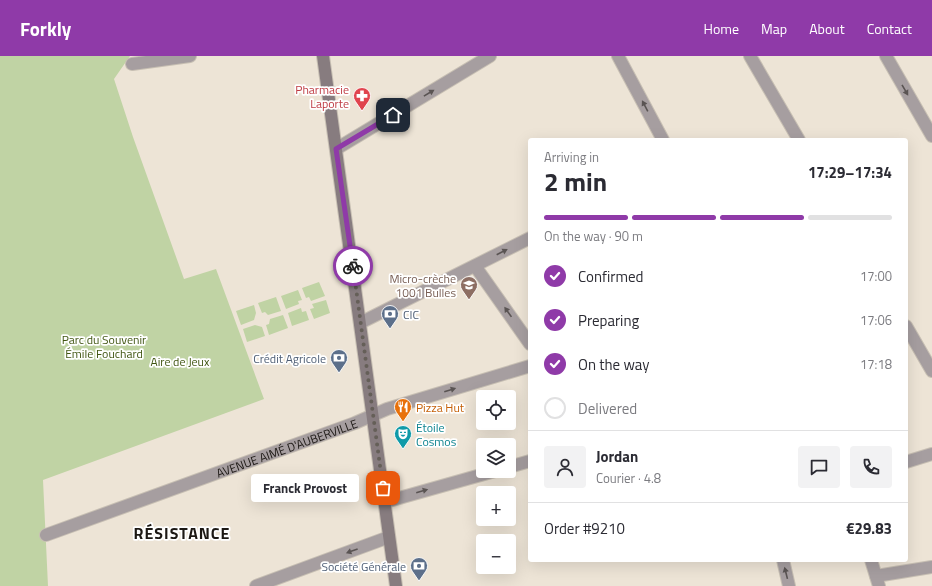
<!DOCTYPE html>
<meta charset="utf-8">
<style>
:root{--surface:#fff;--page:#f2f2f3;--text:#2b2b33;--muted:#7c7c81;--line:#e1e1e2;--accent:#8f3aa8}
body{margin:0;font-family:"Titillium Web",sans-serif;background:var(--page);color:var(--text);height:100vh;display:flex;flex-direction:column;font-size:15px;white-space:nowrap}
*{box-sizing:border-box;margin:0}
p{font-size:13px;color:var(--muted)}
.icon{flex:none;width:22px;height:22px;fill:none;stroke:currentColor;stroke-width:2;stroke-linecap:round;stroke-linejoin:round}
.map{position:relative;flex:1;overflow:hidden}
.panel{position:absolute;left:528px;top:82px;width:380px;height:424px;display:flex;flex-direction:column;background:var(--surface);border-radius:4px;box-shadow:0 4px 16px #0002}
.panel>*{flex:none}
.fabs{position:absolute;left:476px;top:334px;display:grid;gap:8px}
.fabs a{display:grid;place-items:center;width:40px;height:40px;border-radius:4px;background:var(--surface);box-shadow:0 4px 16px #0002;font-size:20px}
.pin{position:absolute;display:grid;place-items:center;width:34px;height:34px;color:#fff;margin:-17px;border-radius:8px;box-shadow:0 2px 6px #0006}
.courier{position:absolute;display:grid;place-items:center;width:40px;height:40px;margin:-20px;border:3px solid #8f3aa8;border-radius:50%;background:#fff;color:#222;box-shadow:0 1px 5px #0007}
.bubble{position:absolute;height:28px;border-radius:4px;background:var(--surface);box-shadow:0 4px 16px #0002;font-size:13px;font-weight:700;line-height:28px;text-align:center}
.summary em{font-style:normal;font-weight:700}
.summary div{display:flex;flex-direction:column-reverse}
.summary{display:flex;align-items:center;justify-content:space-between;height:68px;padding:0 16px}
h1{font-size:26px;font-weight:700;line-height:30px}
.bar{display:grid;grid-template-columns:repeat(4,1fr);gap:6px 4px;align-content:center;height:48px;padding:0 16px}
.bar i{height:5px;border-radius:3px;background:var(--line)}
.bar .on{background:var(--accent)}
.bar p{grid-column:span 4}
.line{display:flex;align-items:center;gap:10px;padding:0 16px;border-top:1px solid var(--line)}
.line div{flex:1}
.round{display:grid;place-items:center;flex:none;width:42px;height:42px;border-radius:4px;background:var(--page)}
ol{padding:0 16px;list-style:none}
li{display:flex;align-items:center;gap:12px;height:44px}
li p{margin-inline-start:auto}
li .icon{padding:4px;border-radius:50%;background:var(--accent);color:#fff;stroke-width:4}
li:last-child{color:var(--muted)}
li i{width:22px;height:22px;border:2px solid var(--line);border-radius:50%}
header{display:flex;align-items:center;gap:24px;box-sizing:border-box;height:56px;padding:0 20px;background:var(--accent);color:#fff}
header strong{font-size:19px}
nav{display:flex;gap:22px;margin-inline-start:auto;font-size:14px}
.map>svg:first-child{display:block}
.green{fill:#c0d3a4}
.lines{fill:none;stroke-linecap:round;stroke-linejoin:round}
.street-casing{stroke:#c7bfb3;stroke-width:14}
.secondary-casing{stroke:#c7bfb3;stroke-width:14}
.street{stroke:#a69ea0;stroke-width:12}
.secondary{stroke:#877c7f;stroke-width:12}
.oneway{fill:#5a5453}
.done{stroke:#655f58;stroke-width:4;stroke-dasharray:0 7.2}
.route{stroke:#8f3aa8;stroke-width:5}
.labels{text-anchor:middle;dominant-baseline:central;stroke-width:3.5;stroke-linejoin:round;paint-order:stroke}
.health-label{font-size:12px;fill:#be3a42;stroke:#fff;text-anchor:end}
.education-label{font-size:12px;fill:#785e54;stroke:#fff;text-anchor:end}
.service-label{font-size:12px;fill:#4e5e75;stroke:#fff;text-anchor:end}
.park-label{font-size:12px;fill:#3f5410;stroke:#fff}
.food-label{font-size:12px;fill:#c56008;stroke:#fff;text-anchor:start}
.culture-label{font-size:12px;fill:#0d838f;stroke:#fff;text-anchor:start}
.street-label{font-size:12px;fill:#1c1814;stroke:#fff}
.district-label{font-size:16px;font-weight:bold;letter-spacing:1px;fill:#1c1814;stroke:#fff}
</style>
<header>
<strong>Forkly</strong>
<nav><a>Home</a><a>Map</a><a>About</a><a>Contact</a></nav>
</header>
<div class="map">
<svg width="932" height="530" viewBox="0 0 932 530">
<rect width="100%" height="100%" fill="#ede4d6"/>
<path class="green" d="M0 0H130L114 23 133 81 184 223 216 213 264 343 43 424 48 530H0Z
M319 226 325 240 311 245 309 241 306 242 302 232Z
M298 234 302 244 298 245 299 248 286 253 281 240Z
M276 241 281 255 268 259 265 256 262 257 258 247Z
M326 244 330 257 314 263 310 253 314 252 312 248Z
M254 249 256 257 254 264 241 269 236 255Z
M301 252 302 256 306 255 309 264 292 270 288 257Z
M283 259 288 272 269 279 266 269 269 268 270 263Z
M255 269 262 271 265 280 247 286 243 273Z"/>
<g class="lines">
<defs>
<g id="street">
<path d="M618 0 663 84"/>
<path d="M750 0 799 84"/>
<path d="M886 0 932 80"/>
<path d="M132 8 190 0"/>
<path d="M336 93 490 0"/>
<path d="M475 210 530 288"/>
<path d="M360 267 530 182"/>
<path d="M906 270 932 315"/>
<path d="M906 406 932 398"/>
<path d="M509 411 530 405"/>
<path d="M385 446 495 415"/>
<path id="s1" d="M46 479 355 367 387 353 530 310"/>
<path d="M783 504 789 530"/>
<path d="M871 504 879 530"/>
<path d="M876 520 932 511"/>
<path d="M256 530 389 481"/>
</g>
<path id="secondary" d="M323 0 396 530"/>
</defs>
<use href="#street" class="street-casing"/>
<use href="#secondary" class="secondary-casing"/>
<use href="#street" class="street"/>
<use href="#secondary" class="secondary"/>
</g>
<defs><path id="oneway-solid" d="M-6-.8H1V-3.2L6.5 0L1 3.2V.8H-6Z"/></defs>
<g class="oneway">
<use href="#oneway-solid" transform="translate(905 34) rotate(60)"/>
<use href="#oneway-solid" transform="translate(429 37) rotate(-31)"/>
<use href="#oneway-solid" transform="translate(645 50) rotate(-118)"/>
<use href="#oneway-solid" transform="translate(502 196) rotate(-27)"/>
<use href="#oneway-solid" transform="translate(508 256) rotate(-125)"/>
<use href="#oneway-solid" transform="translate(450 334) rotate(-17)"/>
<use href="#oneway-solid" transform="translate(422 435) rotate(-16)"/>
<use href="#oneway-solid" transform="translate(352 495) rotate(160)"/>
<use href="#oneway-solid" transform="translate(786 517) rotate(-104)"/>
</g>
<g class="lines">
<path class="done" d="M353 210 383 432"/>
<path class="route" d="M353 210 336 93 393 59"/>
</g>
<defs>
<symbol id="pharmacy-pin" viewBox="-11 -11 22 30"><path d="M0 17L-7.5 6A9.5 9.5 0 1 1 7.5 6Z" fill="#e0444e" stroke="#fff"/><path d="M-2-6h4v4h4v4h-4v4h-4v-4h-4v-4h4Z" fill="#fff"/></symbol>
<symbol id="school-pin" viewBox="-11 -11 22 30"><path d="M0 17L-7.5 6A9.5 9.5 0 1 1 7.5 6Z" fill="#8d6e63" stroke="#fff"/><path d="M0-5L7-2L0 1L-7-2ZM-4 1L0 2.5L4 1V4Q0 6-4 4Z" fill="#fff"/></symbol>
<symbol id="bank-pin" viewBox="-11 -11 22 30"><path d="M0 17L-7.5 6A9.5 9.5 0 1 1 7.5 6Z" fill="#5c6f8a" stroke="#fff"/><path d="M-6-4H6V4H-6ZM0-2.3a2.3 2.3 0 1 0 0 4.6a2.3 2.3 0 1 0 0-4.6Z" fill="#fff"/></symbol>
<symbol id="restaurant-pin" viewBox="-11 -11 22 30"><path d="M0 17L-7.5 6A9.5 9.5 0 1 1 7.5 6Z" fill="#e8710a" stroke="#fff"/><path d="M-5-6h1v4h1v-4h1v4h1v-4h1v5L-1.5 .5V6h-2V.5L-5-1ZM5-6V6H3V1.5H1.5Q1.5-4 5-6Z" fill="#fff"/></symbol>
<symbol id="theatre-pin" viewBox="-11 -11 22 30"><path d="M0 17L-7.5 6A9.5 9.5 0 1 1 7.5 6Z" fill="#0f9aa8" stroke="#fff"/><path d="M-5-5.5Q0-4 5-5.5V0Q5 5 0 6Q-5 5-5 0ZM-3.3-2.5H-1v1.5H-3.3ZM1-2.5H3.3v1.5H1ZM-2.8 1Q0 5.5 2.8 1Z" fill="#fff"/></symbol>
</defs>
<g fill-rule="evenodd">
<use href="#pharmacy-pin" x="352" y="30" width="20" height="27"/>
<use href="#school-pin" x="459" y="219" width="20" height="27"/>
<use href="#bank-pin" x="380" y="248" width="20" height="27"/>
<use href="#bank-pin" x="329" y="292" width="20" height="27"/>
<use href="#restaurant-pin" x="393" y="341" width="20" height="27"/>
<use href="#theatre-pin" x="393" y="368" width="20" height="27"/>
<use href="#bank-pin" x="409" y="500" width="20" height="27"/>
</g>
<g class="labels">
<g class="health-label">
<text x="349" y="33">Pharmacie<tspan x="349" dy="14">Laporte</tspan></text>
</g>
<g class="education-label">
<text x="456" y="222">Micro-crèche<tspan x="456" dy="14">1001 Bulles</tspan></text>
</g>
<g class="service-label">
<text x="403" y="258" text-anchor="start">CIC</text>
<text x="326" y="302">Crédit Agricole</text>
<text x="406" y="510">Société Générale</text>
</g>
<g class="park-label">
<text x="104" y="283">Parc du Souvenir<tspan x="104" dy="14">Émile Fouchard</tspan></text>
<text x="180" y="305">Aire de Jeux</text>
</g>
<g class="food-label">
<text x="416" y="351">Pizza Hut</text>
</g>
<g class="culture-label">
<text x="416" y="371">Étoile<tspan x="416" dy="14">Cosmos</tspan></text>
</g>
<g class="street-label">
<text stroke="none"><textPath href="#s1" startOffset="256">AVENUE AIMÉ D'AUBERVILLE</textPath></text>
</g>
<g class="district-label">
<text x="182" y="477">RÉSISTANCE</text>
</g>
</g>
</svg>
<div class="fabs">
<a><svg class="icon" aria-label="locate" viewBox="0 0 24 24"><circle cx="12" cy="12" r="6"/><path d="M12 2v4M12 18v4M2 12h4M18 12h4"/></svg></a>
<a><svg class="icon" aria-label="layers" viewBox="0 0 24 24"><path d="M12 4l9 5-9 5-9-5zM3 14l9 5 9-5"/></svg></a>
<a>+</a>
<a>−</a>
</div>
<div class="pin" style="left:383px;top:432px;background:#ea580c"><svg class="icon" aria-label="bag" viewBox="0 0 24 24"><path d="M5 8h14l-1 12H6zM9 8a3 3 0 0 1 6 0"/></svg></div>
<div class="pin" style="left:393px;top:59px;background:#1f2937"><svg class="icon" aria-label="home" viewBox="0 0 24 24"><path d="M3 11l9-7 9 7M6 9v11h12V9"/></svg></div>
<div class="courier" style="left:353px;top:210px"><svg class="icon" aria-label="bike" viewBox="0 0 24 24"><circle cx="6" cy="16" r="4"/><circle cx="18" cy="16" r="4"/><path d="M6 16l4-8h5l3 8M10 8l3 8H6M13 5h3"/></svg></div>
<div class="bubble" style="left:251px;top:418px;width:108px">Franck Provost</div>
<section class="panel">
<div class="summary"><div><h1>2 min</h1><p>Arriving in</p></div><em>17:29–17:34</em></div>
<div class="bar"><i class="on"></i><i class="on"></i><i class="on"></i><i></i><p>On the way · 90 m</p></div>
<ol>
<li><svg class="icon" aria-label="check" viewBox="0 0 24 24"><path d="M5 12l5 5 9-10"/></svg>Confirmed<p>17:00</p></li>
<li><svg class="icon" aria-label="check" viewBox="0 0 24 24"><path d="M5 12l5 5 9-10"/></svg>Preparing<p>17:06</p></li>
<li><svg class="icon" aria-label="check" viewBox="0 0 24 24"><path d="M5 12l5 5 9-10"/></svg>On the way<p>17:18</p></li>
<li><i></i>Delivered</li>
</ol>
<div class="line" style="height:72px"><a class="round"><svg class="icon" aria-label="person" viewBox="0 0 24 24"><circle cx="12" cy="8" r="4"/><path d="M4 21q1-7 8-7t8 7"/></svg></a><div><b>Jordan</b><p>Courier · 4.8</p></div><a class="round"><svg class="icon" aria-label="chat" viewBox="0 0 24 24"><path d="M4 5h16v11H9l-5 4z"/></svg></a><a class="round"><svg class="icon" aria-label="phone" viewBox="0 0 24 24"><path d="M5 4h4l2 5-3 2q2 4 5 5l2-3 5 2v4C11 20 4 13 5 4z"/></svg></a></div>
<div class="line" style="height:52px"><div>Order #9210</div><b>€29.83</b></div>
</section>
</div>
